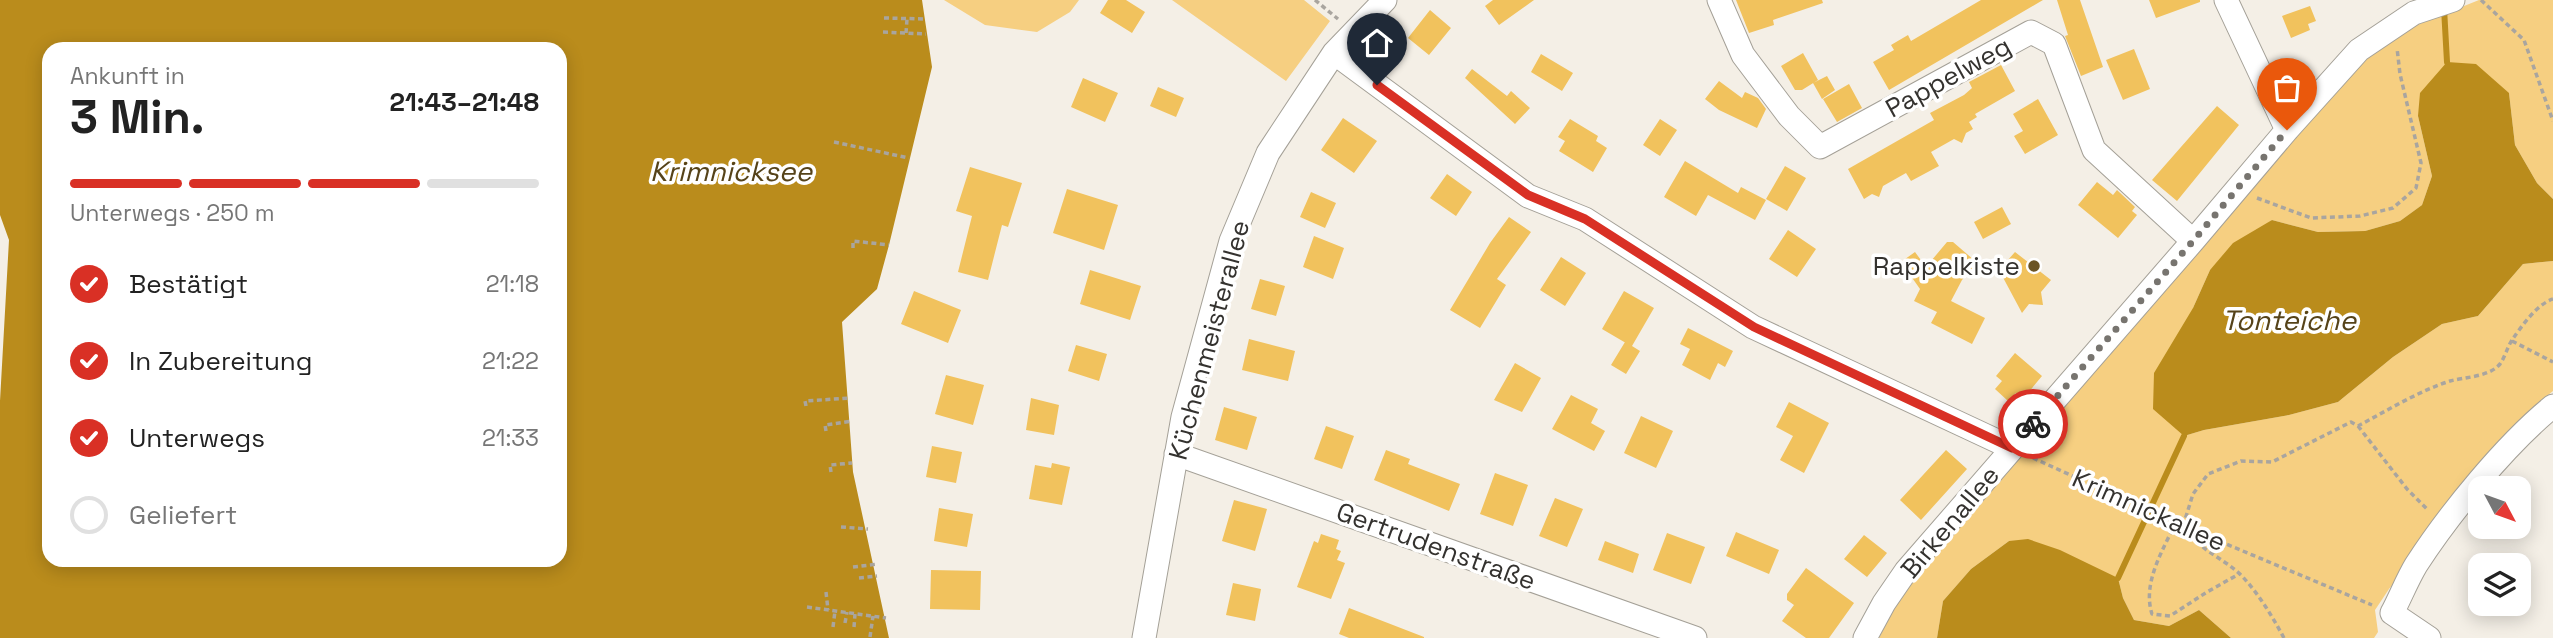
<!DOCTYPE html>
<html lang="de">
<meta charset="utf-8">
<style>
:root{--surface:#fff;--page:#f6f6f6;--text:#222;--muted:#767676;--line:#e0e0e0;--accent:#d93025}
body{margin:0;font-family:"Space Grotesk",sans-serif;background:var(--page);color:var(--text);height:100vh;display:flex;flex-direction:column;font-size:26px;white-space:nowrap}
*{box-sizing:border-box;margin:0}
p{font-size:23px;color:var(--muted)}
.icon{flex:none;width:38px;height:38px;fill:none;stroke:currentColor;stroke-width:2;stroke-linecap:round;stroke-linejoin:round}
.map{position:relative;flex:1;overflow:hidden}
.details{position:absolute;left:42px;top:42px;width:525px;height:525px;display:flex;flex-direction:column;background:var(--surface);border-radius:21px;box-shadow:0 4px 18px #0003}
.details>*{flex:none}
.needle{width:46px;rotate:131deg}
.tools{position:absolute;left:2468px;top:476px;display:grid;gap:14px}
.tools a{display:grid;place-items:center;width:63px;height:63px;border-radius:14px;background:var(--surface);box-shadow:0 4px 18px #0003;font-size:35px}
.pin{position:absolute;display:grid;place-items:center;width:60px;height:60px;color:#fff;margin:-72px -30px;border-radius:50% 50% 50% 0;rotate:-45deg;box-shadow:0 0 7px #0007}
.pin .icon{rotate:45deg}
.courier{position:absolute;display:grid;place-items:center;width:70px;height:70px;margin:-35px;border:5px solid #d93025;border-radius:50%;background:#fff;color:#222;box-shadow:0 2px 9px #0007}
.summary em{font-style:normal;font-weight:600}
.summary div{display:flex;flex-direction:column-reverse}
.summary{display:flex;align-items:center;justify-content:space-between;height:119px;padding:0 28px}
h1{font-size:46px;font-weight:600;line-height:52px}
.bar{display:grid;grid-template-columns:repeat(4,1fr);gap:10px 7px;align-content:center;height:84px;padding:0 28px}
.bar i{height:9px;border-radius:5px;background:var(--line)}
.bar .selected{background:var(--accent)}
.bar p{grid-column:span 4}
ol{padding:0 28px;list-style:none}
li{display:flex;align-items:center;gap:21px;height:77px}
li p{margin-inline-start:auto}
li .icon{padding:7px;border-radius:50%;background:var(--accent);color:#fff;stroke-width:4}
li:last-child{color:var(--muted)}
li i{width:38px;height:38px;border:4px solid var(--line);border-radius:50%}
.map>svg:first-child{display:block}
.green{fill:#f6cf81}
.water{fill:#ba8c1c;fill-rule:evenodd}
.lines{fill:none;stroke-linecap:round;stroke-linejoin:round}
.stream{stroke:#ba8c1c;stroke-width:6}
.building{fill:#f1c25d}
.minor-casing{stroke:#a4a097;stroke-width:25}
.path{stroke:#a9a59f;stroke-width:3.5;stroke-dasharray:5 3.5;stroke-linecap:butt}
.minor{stroke:#fff;stroke-width:23}
.done{stroke:#77746f;stroke-width:7;stroke-dasharray:0 12.6}
.route{stroke:#d93025;stroke-width:9}
.poi-dot{fill:#6b5424;stroke:#fff;stroke-width:2.5}
.labels{text-anchor:middle;dominant-baseline:central;stroke-width:7;stroke-linejoin:round;paint-order:stroke}
.street-label{font-size:26px;fill:#34322f;stroke:#fff}
.poi-label{font-size:26px;fill:#34322f;stroke:#fff;text-anchor:end}
.water-label{font-size:28px;font-style:italic;fill:#564319;stroke:#fff}
</style>
<div class="map">
<svg width="2553" height="638" viewBox="0 0 2553 638">
<rect width="100%" height="100%" fill="#f4efe6"/>
<path class="green" d="M944 0H1079L1070 12 1037 32 985 25Z
M1172 0H1304L1330 21 1286 81Z
M2479 0H2553V199L2537 183 2515 145 2509 93 2418 116 2432 176 2422 205 2400 221 2365 231 2318 232 2272 220 2210 270 2193 308 2184 436 2204 430 2289 415 2338 402 2393 357 2442 324 2478 316 2523 264 2553 261V391L2542 400 2389 589 2375 610 2378 632 2374 638H2231L2199 610 2169 626 2134 620 2123 598 2118 578 2009 541 1971 569 1943 601 1937 638H1879L1899 595 2285 146 2363 60 2402 31Z"/>
<path class="water" d="M0 0H922L932 67 889 245 877 289 842 322 853 472 889 638H0V401L9 240 0 215ZM560 49V560H49V49Z
M2447 62 2476 64 2509 93 2515 145 2537 183 2553 199V261L2523 264 2478 316 2442 324 2393 357 2338 402 2289 415 2204 430 2184 436 2153 409 2154 373 2193 308 2210 270 2233 243 2272 220 2318 232 2365 231 2400 221 2422 205 2432 176 2418 116 2420 93Z
M2028 539 2060 550 2118 578 2123 598 2134 620 2169 626 2199 610 2231 638H1937L1943 601 1971 569 2009 541Z"/>
<g class="lines">
<path class="stream" d="M2444 8 2447 62
M2118 578 2184 436"/>
</g>
<path class="building" d="M1108 0H1126L1145 12 1132 33 1100 13Z
M1493 0H1534L1499 25 1485 6Z
M1736 0H1822L1823 3 1773 20 1774 25 1749 33Z
M1981 0H2043L1889 90 1873 62 1894 50 1891 45 1908 35 1911 41Z
M2057 0H2080L2103 67 2081 76 2065 36 2068 35Z
M2149 0H2200V2L2156 18Z
M2310 6 2316 21 2308 24 2310 30 2291 38 2282 16Z
M1430 10 1451 28 1429 55 1408 38Z
M2134 49 2150 89 2123 100 2106 60Z
M1803 53 1818 80 1802 90H1795L1781 66Z
M1541 54 1573 73 1562 91 1531 72Z
M2001 65 2015 91 1975 114 1977 117 1969 122 1973 129 1966 133 1962 143 1954 139 1931 152 1939 166 1911 181 1906 173 1883 186 1879 197 1872 194 1864 199 1848 169 1934 120 1930 113 1964 95 1972 88 1969 82Z
M1472 69 1507 96 1511 91 1530 108 1515 124 1465 78Z
M1827 76 1835 90 1822 99 1813 83Z
M1083 78 1118 93 1105 122 1071 107Z
M1719 81 1742 98 1745 92 1758 98 1766 109 1757 128 1719 110 1705 99Z
M1849 84 1862 108 1837 122 1823 99Z
M1158 87 1184 98 1176 117 1150 106Z
M2038 99 2058 135 2025 154 2014 136 2023 131 2013 114Z
M2217 106 2239 125 2177 201 2152 180Z
M1343 118 1377 141 1354 173 1321 150Z
M1570 119 1598 136 1596 141 1607 148 1593 172 1559 151 1565 141 1558 137Z
M1660 119 1677 130 1660 156 1643 145Z
M1685 161 1738 193 1741 187 1766 200 1755 220 1708 195 1696 216 1664 197Z
M1785 166 1806 178 1787 211 1766 199Z
M970 167 1022 183 1008 227 1002 225 988 280 958 272 972 216 956 211Z
M1447 174 1472 192 1456 216 1430 198Z
M2097 182 2113 195 2117 190 2135 207 2132 211 2137 215 2118 238 2078 205Z
M1067 189 1118 205 1104 250 1053 233Z
M1311 192 1336 203 1325 228 1300 217Z
M2002 207 2011 224 1983 239 1974 222Z
M1509 217 1531 232 1497 279 1506 285 1480 328 1450 310 1490 243Z
M1788 230 1816 249 1797 277 1769 259Z
M1314 236 1344 248 1333 279 1303 267Z
M1947 242H1953L1974 260V266L1962 280 1951 301 1985 318 1972 344 1931 323 1937 312 1914 301 1920 289 1901 262 1915 252 1926 267Z
M2015 252 2051 280 2041 292 2043 305 2029 304 2022 313 1999 270Z
M1561 257 1586 273 1565 306 1540 290Z
M1090 270 1141 286 1130 320 1080 304Z
M1260 279 1285 286 1276 316 1251 309Z
M914 291 961 310 948 343 901 324Z
M1624 291 1654 308 1632 346 1640 351 1626 374 1611 365 1625 342 1631 346 1602 329Z
M1688 328 1733 351 1725 367 1718 363 1710 380 1682 365 1690 349 1680 344Z
M1249 339 1295 351 1288 381 1242 370Z
M1076 345 1107 354 1099 381 1068 371Z
M2015 353 2042 376 2023 399 2016 393 2008 401 1995 389 2002 381 1996 376Z
M1515 363 1541 378 1522 412 1494 400Z
M946 375 984 385 973 425 935 414Z
M1571 395 1598 409 1591 423 1605 431 1594 451 1552 429Z
M1031 398 1059 405 1054 435 1026 430Z
M1789 402 1829 423 1804 473 1780 460 1793 436 1776 427Z
M1224 407 1257 417 1247 450 1215 440Z
M1641 416 1673 431 1656 468 1624 453Z
M1326 426 1354 436 1342 469 1314 459Z
M932 446 962 452 956 483 926 477Z
M1386 450 1410 459 1408 464 1460 484 1449 511 1374 480Z
M1946 450 1967 469 1921 520 1900 500Z
M1052 463 1070 467 1062 505 1029 499 1035 465 1051 468Z
M1495 473 1528 485 1513 526 1480 514Z
M1555 498 1583 509 1567 547 1539 536Z
M1234 500 1267 509 1255 551 1222 541Z
M939 508 973 514 967 547 934 541Z
M1736 532 1779 550 1769 574 1726 556Z
M1667 533 1705 547 1691 584 1653 570Z
M1321 534 1339 540 1336 549 1341 551 1337 560 1345 563 1331 599 1297 587 1314 541 1318 543Z
M1864 535 1887 553 1867 577 1844 559Z
M1605 541 1639 554 1633 573 1598 560Z
M1806 568 1854 603 1829 638H1806L1782 621 1794 605 1787 600V594Z
M931 570 981 571 980 610 930 609Z
M1233 583 1261 589 1255 621 1226 615Z
M1349 608 1424 637V638H1349L1339 634Z"/>
<g class="lines">
<defs>
<path id="minor" d="M1719 0 1743 55 1789 116 1820 147 2031 32 2054 44 2094 150 2193 241
M2226 0 2287 130
M1334 53 1528 196 1585 219 1753 327 2012 448
M1176 454 1695 638
M1144 638 1183 417 1231 241 1268 153 1334 53 1385 0
M1865 638 1884 603 1906 571 2193 241 2287 130 2359 50 2414 13 2453 0
M2429 638 2392 613C2400 598 2407 580 2416 565 2449 514 2506 444 2553 406"/>
</defs>
<use href="#minor" class="minor-casing"/>
<path class="path" d="M1315 0 1338 19
M2481 0 2524 40 2553 121
M884 18 925 19
M883 32 926 34
M906 33 907 19
M834 142 909 158
M2257 198 2311 218 2360 216 2393 208 2416 188 2421 163 2400 74 2397 48
M853 248V241L889 245
M2512 341 2553 362
M806 406 805 401 850 398
M2358 426 2407 489 2428 510
M826 431 825 425 852 421
M2033 458 2183 526 2372 605
M831 472 830 465 852 463
M2176 522C2163 550 2142 583 2152 614L2170 616 2207 592 2239 574
M841 527 868 529
M853 567 878 564
M859 578 877 576
M826 592 828 610
M807 607 886 618
M845 623 847 612
M833 627 835 611
M854 627 855 614
M870 637 873 616
M2284 638C2272 616 2259 594 2241 575 2222 557 2197 549 2183 526L2193 494 2208 474 2241 461 2272 462 2351 422 2358 426C2388 410 2417 392 2450 381 2465 377 2489 377 2500 364 2505 357 2507 348 2512 340 2521 327 2537 304 2553 299"/>
<use href="#minor" class="minor"/>
</g>
<g class="lines">
<path class="done" d="M2033 424 2193 241 2287 130"/>
<path class="route" d="M1377 85 1528 195 1585 219 1754 327 2012 448 2033 424"/>
</g>
<circle class="poi-dot" cx="2034" cy="266" r="7"/>
<g class="labels">
<g class="street-label">
<text transform="translate(1948 77) rotate(-29)">Pappelweg</text>
<text transform="translate(1209 340) rotate(-75)">Küchenmeisterallee</text>
<text transform="translate(2149 510) rotate(24)">Krimnickallee</text>
<text transform="translate(1950 522) rotate(-50)">Birkenallee</text>
<text transform="translate(1436 546) rotate(20)">Gertrudenstraße</text>
</g>
<g class="poi-label">
<text x="2020" y="266">Rappelkiste</text>
</g>
<g class="water-label">
<text x="731" y="171">Krimnicksee</text>
<text x="2289" y="320">Tonteiche</text>
</g>
</g>
</svg>
<div class="tools">
<a><svg class="needle" viewBox="-14 -14 28 28"><path d="M0-13l5 13h-10z" fill="#e53935"/><path d="M0 13l5-13h-10z" fill="#767676"/></svg></a>
<a><svg class="icon" aria-label="layers" viewBox="0 0 24 24"><path d="M12 4l9 5-9 5-9-5zM3 14l9 5 9-5"/></svg></a>
</div>
<div class="pin" style="left:2287px;top:130px;background:#ea580c"><svg class="icon" aria-label="bag" viewBox="0 0 24 24"><path d="M5 8h14l-1 12H6zM9 8a3 3 0 0 1 6 0"/></svg></div>
<div class="pin" style="left:1377px;top:85px;background:#1f2937"><svg class="icon" aria-label="home" viewBox="0 0 24 24"><path d="M3 11l9-7 9 7M6 9v11h12V9"/></svg></div>
<div class="courier" style="left:2033px;top:424px"><svg class="icon" aria-label="bike" viewBox="0 0 24 24"><circle cx="6" cy="16" r="4"/><circle cx="18" cy="16" r="4"/><path d="M6 16l4-8h5l3 8M10 8l3 8H6M13 5h3"/></svg></div>
<section class="details">
<div class="summary"><div><h1>3 Min.</h1><p>Ankunft in</p></div><em>21:43–21:48</em></div>
<div class="bar"><i class="selected"></i><i class="selected"></i><i class="selected"></i><i></i><p>Unterwegs · 250 m</p></div>
<ol>
<li><svg class="icon" aria-label="check" viewBox="0 0 24 24"><path d="M5 12l5 5 9-10"/></svg>Bestätigt<p>21:18</p></li>
<li><svg class="icon" aria-label="check" viewBox="0 0 24 24"><path d="M5 12l5 5 9-10"/></svg>In Zubereitung<p>21:22</p></li>
<li><svg class="icon" aria-label="check" viewBox="0 0 24 24"><path d="M5 12l5 5 9-10"/></svg>Unterwegs<p>21:33</p></li>
<li><i></i>Geliefert</li>
</ol>
</section>
</div>
